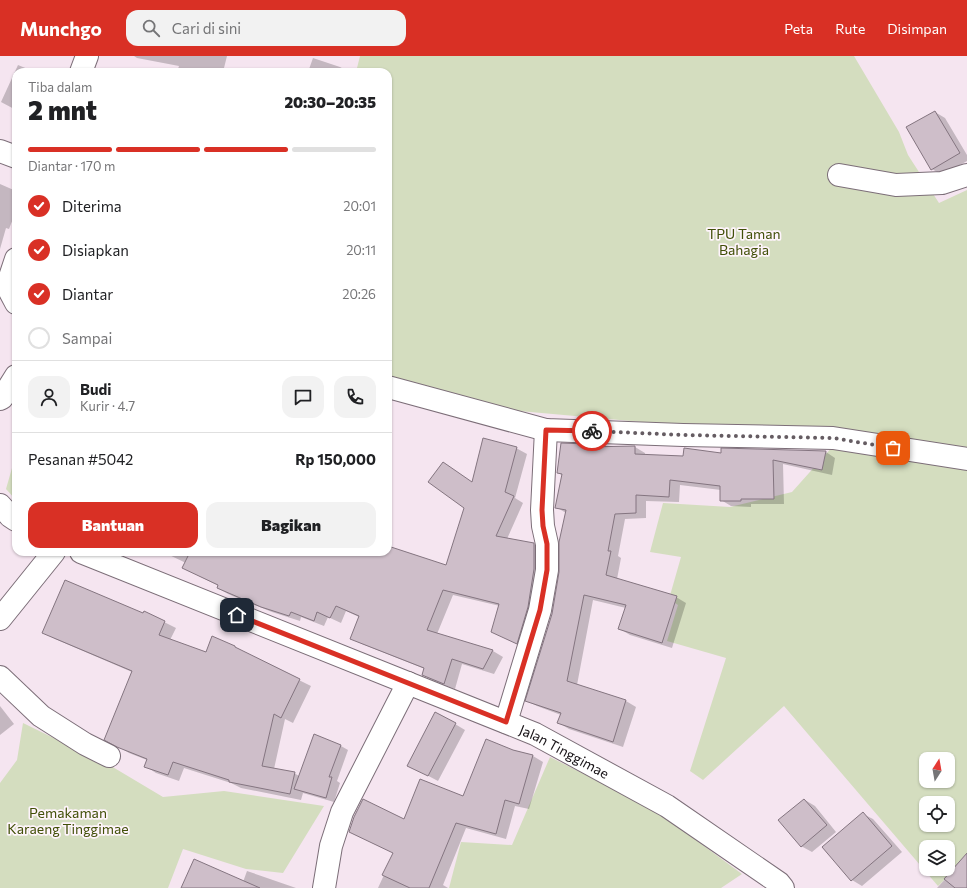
<!DOCTYPE html>
<html lang="id">
<meta charset="utf-8">
<style>
:root{--surface:#fff;--page:#f2f2f2;--text:#202124;--muted:#757577;--line:#e0e0e0;--accent:#d93025}
body{margin:0;font-family:Commissioner,sans-serif;background:var(--page);color:var(--text);height:100vh;display:flex;flex-direction:column;font-size:15px;white-space:nowrap}
*{box-sizing:border-box;margin:0}
p{font-size:13px;color:var(--muted)}
.icon{flex:none;width:22px;height:22px;fill:none;stroke:currentColor;stroke-width:2;stroke-linecap:round;stroke-linejoin:round}
.map{position:relative;flex:1;overflow:hidden}
.side{position:absolute;left:12px;top:12px;width:380px;height:488px;display:flex;flex-direction:column;background:var(--surface);border-radius:12px;box-shadow:0 1px 3px #0004}
.side>*{flex:none}
.needle{width:26px;rotate:11deg}
.buttons{position:absolute;left:919px;top:696px;display:grid;gap:8px}
.buttons a{display:grid;place-items:center;width:36px;height:36px;border-radius:8px;background:var(--surface);box-shadow:0 1px 3px #0004;font-size:20px}
.pin{position:absolute;display:grid;place-items:center;width:34px;height:34px;color:#fff;margin:-17px;border-radius:8px;box-shadow:0 2px 6px #0006}
.courier{position:absolute;display:grid;place-items:center;width:40px;height:40px;margin:-20px;border:3px solid #d93025;border-radius:50%;background:#fff;color:#222;box-shadow:0 1px 5px #0007}
.overview em{font-style:normal;font-weight:800}
.overview div{display:flex;flex-direction:column-reverse}
.overview{display:flex;align-items:center;justify-content:space-between;height:68px;padding:0 16px}
h1{font-size:26px;font-weight:800;line-height:30px}
.bar{display:grid;grid-template-columns:repeat(4,1fr);gap:6px 4px;align-content:center;height:48px;padding:0 16px}
.bar i{height:5px;border-radius:3px;background:var(--line)}
.bar .on{background:var(--accent)}
.bar p{grid-column:span 4}
.line{display:flex;align-items:center;gap:10px;padding:0 16px;border-top:1px solid var(--line)}
.line div{flex:1}
.round{display:grid;place-items:center;flex:none;width:42px;height:42px;border-radius:12px;background:var(--page)}
ol{padding:0 16px;list-style:none}
li{display:flex;align-items:center;gap:12px;height:44px}
li p{margin-inline-start:auto}
li .icon{padding:4px;border-radius:50%;background:var(--accent);color:#fff;stroke-width:4}
li:last-child{color:var(--muted)}
li i{width:22px;height:22px;border:2px solid var(--line);border-radius:50%}
.cta{display:flex;gap:8px;margin-top:auto;padding:8px 16px}
.cta a{flex:1;height:46px;border-radius:12px;background:var(--accent);color:#fff;font-size:16px;font-weight:800;line-height:46px;text-align:center}
.cta a+a{background:var(--page);color:var(--text)}
header{display:flex;align-items:center;gap:24px;box-sizing:border-box;height:56px;padding:0 20px;background:var(--accent);color:#fff}
header strong{font-size:19px}
nav{display:flex;gap:22px;margin-inline-start:auto;font-size:14px}
.search{width:280px;height:36px;background:var(--page);display:flex;align-items:center;gap:10px;box-sizing:border-box;padding:0 14px;border-radius:12px;color:var(--muted);font-size:15px}
.map>svg:first-child{display:block}
.green{fill:#d4ddbf;fill-rule:evenodd}
.shadow{fill:#0003}
.building{fill:#cebec9;stroke:#847580}
.lines{fill:none;stroke-linecap:round;stroke-linejoin:round}
.minor-casing{stroke:#7c6e78;stroke-width:24}
.minor{stroke:#fff;stroke-width:22}
.done{stroke:#655c62;stroke-width:4;stroke-dasharray:0 7.2}
.route{stroke:#d93025;stroke-width:5}
.labels{text-anchor:middle;dominant-baseline:central;stroke-width:3.5;stroke-linejoin:round;paint-order:stroke}
.park-label{font-size:14px;fill:#414f07;stroke:#fef4fb}
.street-label{font-size:14px;fill:#171216;stroke:#fef4fb}
</style>
<header>
<strong>Munchgo</strong>
<div class="search"><svg class="icon" aria-label="search" viewBox="0 0 24 24"><circle cx="10" cy="10" r="6"/><path d="M15 15l6 6"/></svg>Cari di sini</div>
<nav><a>Peta</a><a>Rute</a><a>Disimpan</a></nav>
</header>
<div class="map">
<svg width="967" height="832" viewBox="0 0 967 832">
<rect width="100%" height="100%" fill="#f5e5f0"/>
<path class="green" d="M360 0H854L899 76 908 99 939 147 967 134V802L938 830 784 650 703 724 690 715 726 602 667 585 678 549 669 543 681 501 650 496 663 447 730 451 792 436 834 389 837 374 642 366 507 354 388 327V16H356ZM926 703H948V725H926ZM926 747H948V769H926ZM926 791H948V813H926Z
M16 398V444L6 433Z
M23 667 111 710 163 741 224 735 324 750 283 817 246 813 183 793 168 832H0V727L17 704Z
M550 701 654 753 742 818 721 832H449L461 786 512 789Z"/>
<path class="shadow" d="M134 0H227L223 16H177L179 10 137 2Z
M313 2 340 11 349 16H308Z
M18 9 35 16H16V54L1 46Z
M935 56 945 62 967 99V105L942 119 932 113Z
M0 128 16 135V155L9 173 6 172 0 193Z
M586 389 591 392 635 391 645 397V400L684 401 722 398 826 396 835 402 832 419 783 408 784 448H751V451L731 450 721 444V434L680 429 679 446 646 445V462L625 463 618 500 621 502 617 523 676 541 686 547 672 592 630 579 620 573 626 552 593 544 577 629 626 645 636 651 623 691 569 673 559 667 561 659 537 650 527 645 553 558 560 516 566 457 556 451 562 419 558 417Z
M516 392 527 398 515 442 523 447 507 483 534 488 544 494 527 593 492 575 500 550 453 539 437 578 493 595 503 601 494 618 462 608 455 633 434 625 423 619 425 613 362 588 351 582 359 561 346 555 341 567 328 561 324 570 301 561 300 565 272 556 228 538 218 532 219 530 183 512 186 507 163 496H388V491L447 510 466 451 443 407 473 427Z
M144 556 176 572 170 584 206 598H246L311 630 293 667 285 663 274 713 294 717 299 720 341 690 348 694 337 725 340 727 334 746 303 737 301 744 241 732 231 727 184 712 179 725 156 717 145 710 147 704 129 697 106 683 132 616 55 583 44 576 143 559Z
M0 650 14 668 0 679Z
M455 668 465 674 438 725 419 715Z
M512 694 533 700 543 706 529 753 515 750 506 783 466 772 443 829 448 832H378L394 797 350 776 404 764 464 741Z
M805 744 815 750 836 776 812 796 801 790Z
M863 758 873 763 902 796 862 830 852 824 823 792Z
M961 806 967 809V832H937Z
M247 815 296 832H182L243 826Z"/>
<path class="building" d="M935 55 960 97 931 114 906 71Z
M483 382 517 391 505 436 514 440 496 480 534 487V513L528 551 517 588 491 576 499 548 443 534 427 574 493 594 483 613 452 603 444 628 422 619 424 612 350 583 359 560 336 550 330 562 317 556 314 565 291 556 289 560 261 551 217 532 218 529 182 512 190 496H388V490L446 509 464 452 428 426 443 406 472 426Z
M561 387 586 388V391L635 390V398L683 400 684 392 721 397V392L826 395 822 414 773 404 774 443H741V445H720V430L670 424 669 441 636 439V457L615 458 608 495H611L606 519 677 540 662 587 618 573 626 549 584 539 567 625 626 644 613 686 557 667 561 657 525 645 552 558 559 516V486L566 454 555 452 562 418 557 417Z
M65 524 143 557 144 555 165 565 159 579 206 596 212 580 235 590V591L300 623 281 662 274 658 262 710 295 716 290 738 229 726V724L173 706 168 719 144 711 147 703 117 691 104 684 132 615 42 577Z
M435 656 456 667 428 720 407 710Z
M314 678 341 689 329 721H332L326 742 294 733Z
M486 683 513 694 533 699 519 748 505 744 496 778 456 767 429 832H410L382 819 393 797 349 776 354 761 363 743 404 763 420 723 463 740Z
M804 743 827 769 801 791 778 764Z
M863 756 892 790 851 825 822 791Z
M967 797V832H955L944 823Z
M194 803 260 832H181Z"/>
<g class="lines">
<defs>
<g id="minor">
<path d="M81 16 87 0"/>
<path d="M0 95 16 101"/>
<path d="M839 119 896 129 942 127 967 119"/>
<path d="M16 203 7 230 16 247"/>
<path d="M388 331 546 374 683 379 833 382 967 403"/>
<path d="M0 343 2 342 16 320"/>
<path d="M0 449 10 460 16 464"/>
<path id="s1" d="M81 496 535 678 667 750 779 827 783 832"/>
<path d="M0 563 54 496"/>
<path d="M0 621 41 660 85 688 109 700"/>
<path d="M506 666 540 554 547 514V488L543 470 542 454 546 374"/>
<path d="M324 832 331 790 342 756 408 627"/>
</g>
</defs>
<use href="#minor" class="minor-casing"/>
<use href="#minor" class="minor"/>
</g>
<g class="lines">
<path class="done" d="M592 375 683 379 833 382 893 392"/>
<path class="route" d="M237 559 506 666 540 554 547 514V488L543 470 542 454 546 374 592 375"/>
</g>
<g class="labels">
<g class="park-label">
<text x="744" y="177">TPU Taman<tspan x="744" dy="16">Bahagia</tspan></text>
<text x="68" y="756">Pemakaman<tspan x="68" dy="16">Karaeng Tinggimae</tspan></text>
</g>
<g class="street-label">
<text stroke="none"><textPath href="#s1" startOffset="523">Jalan Tinggimae</textPath></text>
</g>
</g>
</svg>
<div class="buttons">
<a><svg class="needle" viewBox="-14 -14 28 28"><path d="M0-13l5 13h-10z" fill="#e53935"/><path d="M0 13l5-13h-10z" fill="#757577"/></svg></a>
<a><svg class="icon" aria-label="locate" viewBox="0 0 24 24"><circle cx="12" cy="12" r="6"/><path d="M12 2v4M12 18v4M2 12h4M18 12h4"/></svg></a>
<a><svg class="icon" aria-label="layers" viewBox="0 0 24 24"><path d="M12 4l9 5-9 5-9-5zM3 14l9 5 9-5"/></svg></a>
</div>
<div class="pin" style="left:893px;top:392px;background:#ea580c"><svg class="icon" aria-label="bag" viewBox="0 0 24 24"><path d="M5 8h14l-1 12H6zM9 8a3 3 0 0 1 6 0"/></svg></div>
<div class="pin" style="left:237px;top:559px;background:#1f2937"><svg class="icon" aria-label="home" viewBox="0 0 24 24"><path d="M3 11l9-7 9 7M6 9v11h12V9"/></svg></div>
<div class="courier" style="left:592px;top:375px"><svg class="icon" aria-label="bike" viewBox="0 0 24 24"><circle cx="6" cy="16" r="4"/><circle cx="18" cy="16" r="4"/><path d="M6 16l4-8h5l3 8M10 8l3 8H6M13 5h3"/></svg></div>
<section class="side">
<div class="overview"><div><h1>2 mnt</h1><p>Tiba dalam</p></div><em>20:30–20:35</em></div>
<div class="bar"><i class="on"></i><i class="on"></i><i class="on"></i><i></i><p>Diantar · 170 m</p></div>
<ol>
<li><svg class="icon" aria-label="check" viewBox="0 0 24 24"><path d="M5 12l5 5 9-10"/></svg>Diterima<p>20:01</p></li>
<li><svg class="icon" aria-label="check" viewBox="0 0 24 24"><path d="M5 12l5 5 9-10"/></svg>Disiapkan<p>20:11</p></li>
<li><svg class="icon" aria-label="check" viewBox="0 0 24 24"><path d="M5 12l5 5 9-10"/></svg>Diantar<p>20:26</p></li>
<li><i></i>Sampai</li>
</ol>
<div class="line" style="height:72px"><a class="round"><svg class="icon" aria-label="person" viewBox="0 0 24 24"><circle cx="12" cy="8" r="4"/><path d="M4 21q1-7 8-7t8 7"/></svg></a><div><b>Budi</b><p>Kurir · 4.7</p></div><a class="round"><svg class="icon" aria-label="chat" viewBox="0 0 24 24"><path d="M4 5h16v11H9l-5 4z"/></svg></a><a class="round"><svg class="icon" aria-label="phone" viewBox="0 0 24 24"><path d="M5 4h4l2 5-3 2q2 4 5 5l2-3 5 2v4C11 20 4 13 5 4z"/></svg></a></div>
<div class="line" style="height:52px"><div>Pesanan #5042</div><b>Rp 150,000</b></div>
<div class="cta"><a>Bantuan</a><a>Bagikan</a></div>
</section>
</div>
